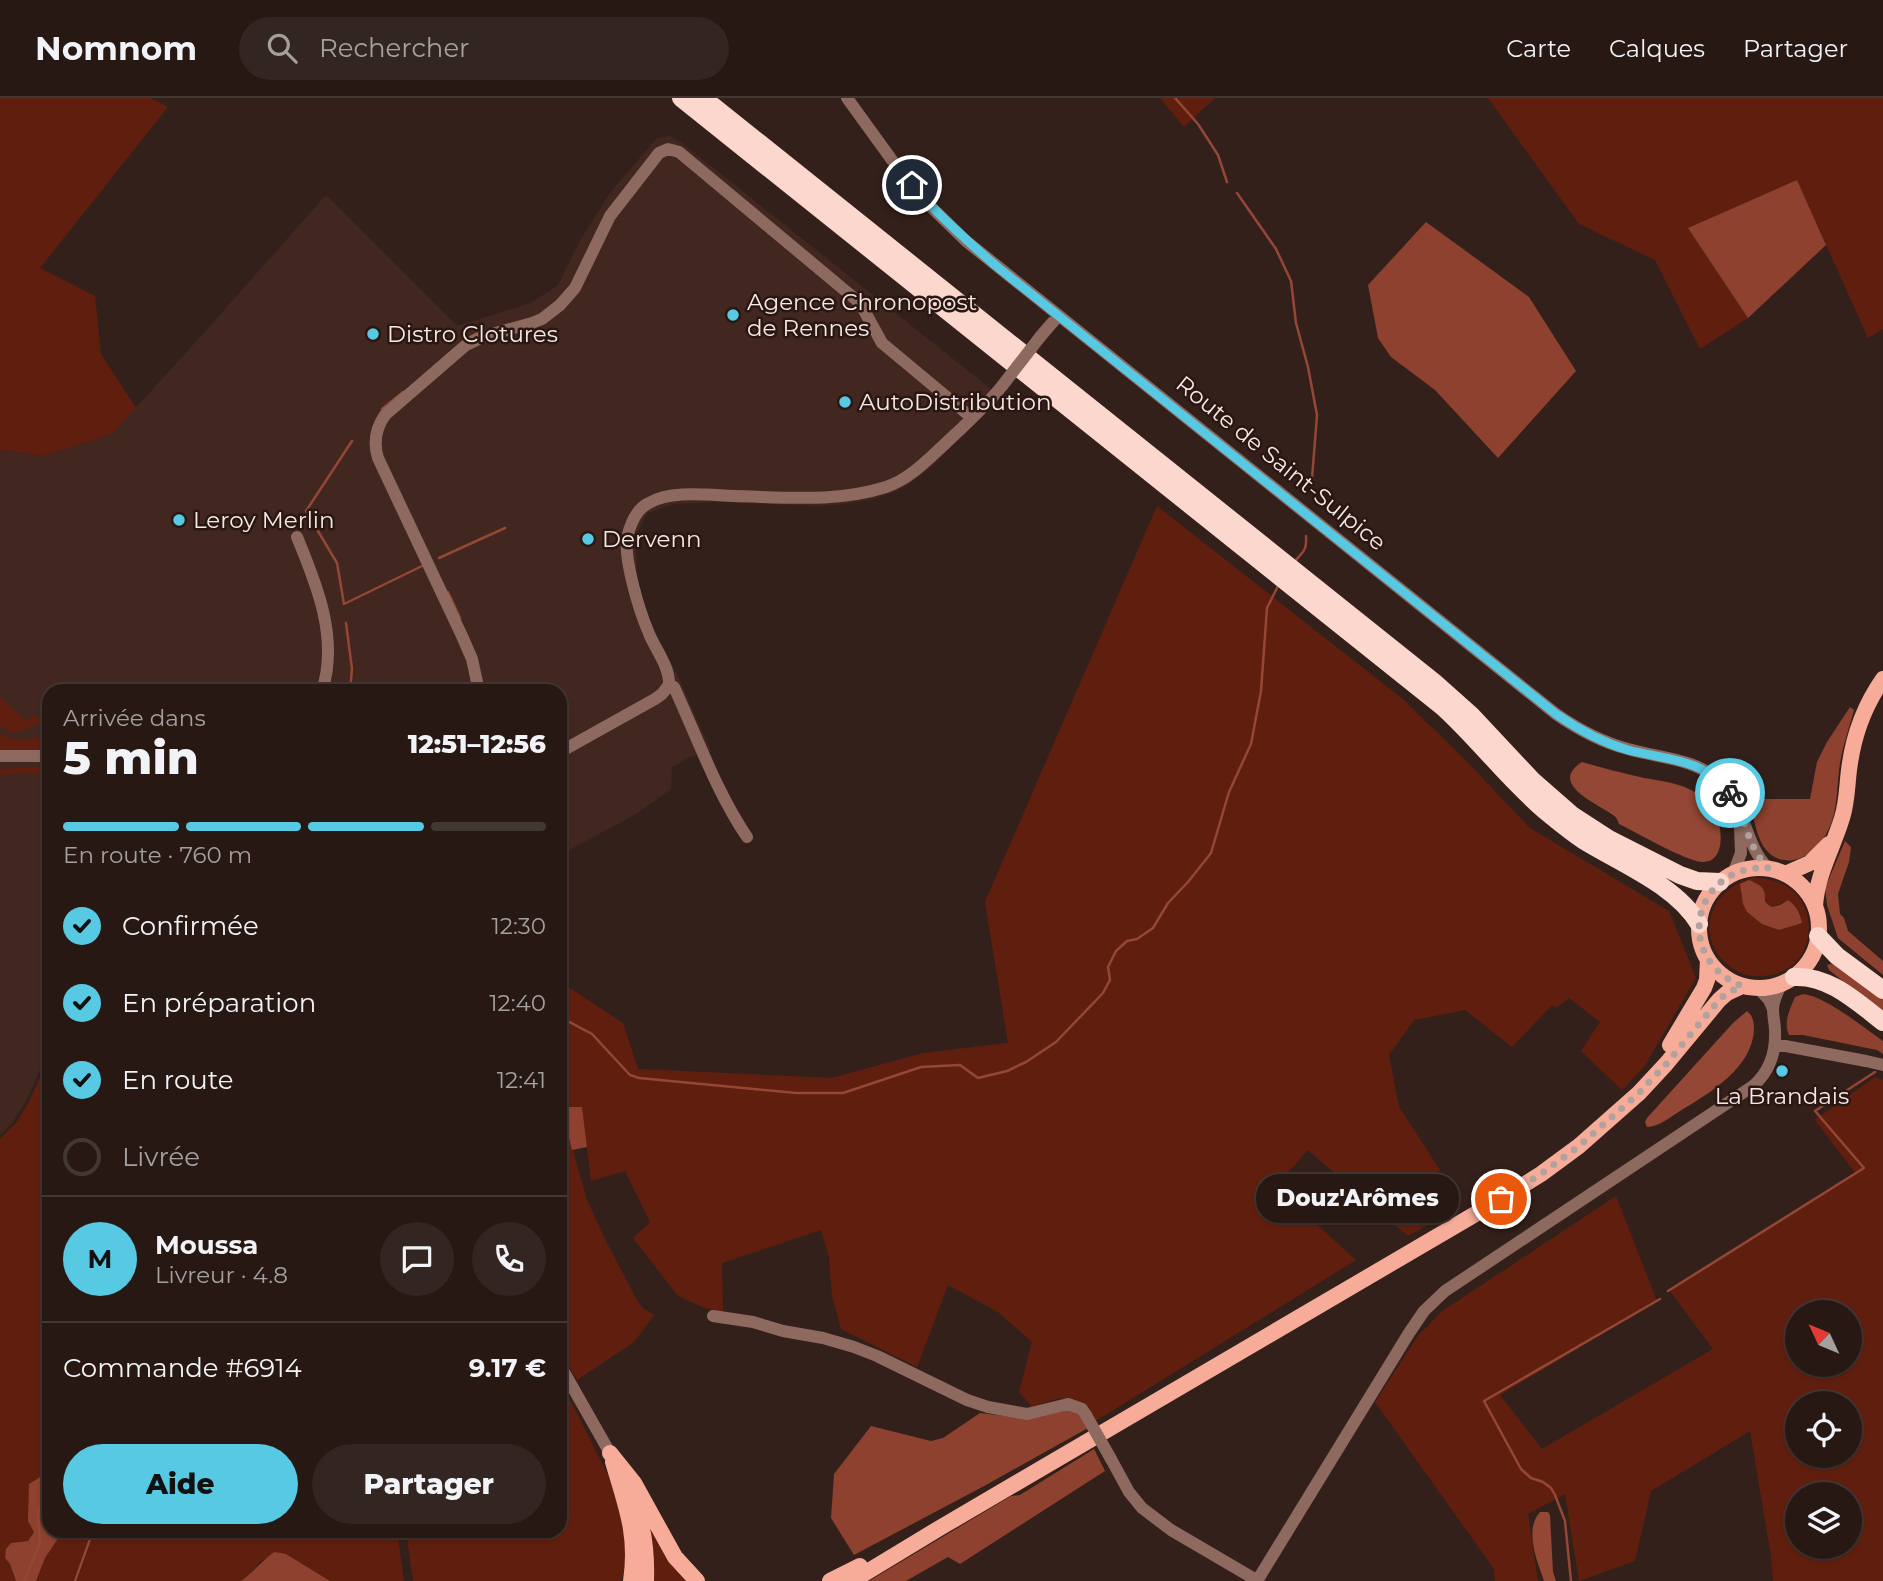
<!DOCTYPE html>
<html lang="fr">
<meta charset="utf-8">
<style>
:root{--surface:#271814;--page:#332522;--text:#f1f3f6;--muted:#a4a0a0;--line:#433734;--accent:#57c9e3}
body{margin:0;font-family:Montserrat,sans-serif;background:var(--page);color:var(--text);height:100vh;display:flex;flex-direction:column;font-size:26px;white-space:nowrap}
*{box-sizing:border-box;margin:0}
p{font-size:23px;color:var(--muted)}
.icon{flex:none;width:38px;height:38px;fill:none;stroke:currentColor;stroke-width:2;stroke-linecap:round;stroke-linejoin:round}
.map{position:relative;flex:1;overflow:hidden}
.panel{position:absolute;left:42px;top:586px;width:525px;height:854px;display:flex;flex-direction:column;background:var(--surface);border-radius:21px;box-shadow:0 2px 5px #0004,0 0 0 2px var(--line)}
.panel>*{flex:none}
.needle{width:46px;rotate:314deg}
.fabs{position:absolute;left:1785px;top:1202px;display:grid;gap:14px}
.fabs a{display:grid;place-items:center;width:77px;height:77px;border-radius:50%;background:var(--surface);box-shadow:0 2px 5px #0004,0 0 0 2px var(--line);font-size:35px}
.pin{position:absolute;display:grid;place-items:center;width:60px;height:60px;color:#fff;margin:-30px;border:4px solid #fff;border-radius:50%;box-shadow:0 2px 7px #0007}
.courier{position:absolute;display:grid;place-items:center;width:70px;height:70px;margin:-35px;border:5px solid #57c9e3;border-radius:50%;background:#fff;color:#222;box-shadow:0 2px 9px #0007}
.bubble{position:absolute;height:49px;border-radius:24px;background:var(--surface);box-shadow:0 2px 5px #0004,0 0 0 2px var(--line);font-size:23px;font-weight:800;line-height:49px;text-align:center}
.headline em{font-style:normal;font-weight:800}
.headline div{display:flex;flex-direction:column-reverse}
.headline{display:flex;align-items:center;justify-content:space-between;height:119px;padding:0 21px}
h1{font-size:46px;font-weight:800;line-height:52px}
.bar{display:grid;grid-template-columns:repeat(4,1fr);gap:10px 7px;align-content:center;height:84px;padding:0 21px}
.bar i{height:9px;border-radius:5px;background:var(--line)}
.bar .on{background:var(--accent)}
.bar p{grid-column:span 4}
.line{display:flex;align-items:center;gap:18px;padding:0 21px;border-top:2px solid var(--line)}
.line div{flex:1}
.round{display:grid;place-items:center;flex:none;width:74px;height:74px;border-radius:37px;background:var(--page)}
ol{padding:0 21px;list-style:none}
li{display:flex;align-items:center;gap:21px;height:77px}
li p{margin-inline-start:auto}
li .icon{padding:7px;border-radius:50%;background:var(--accent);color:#111;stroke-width:4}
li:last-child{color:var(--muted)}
li i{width:38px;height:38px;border:4px solid var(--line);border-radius:50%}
.cta{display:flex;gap:14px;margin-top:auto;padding:14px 21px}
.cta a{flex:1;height:80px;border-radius:42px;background:var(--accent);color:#111;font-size:28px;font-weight:800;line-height:80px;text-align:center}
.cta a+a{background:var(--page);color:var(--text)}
header{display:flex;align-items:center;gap:42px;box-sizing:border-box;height:98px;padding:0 35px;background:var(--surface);border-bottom:2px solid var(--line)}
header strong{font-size:33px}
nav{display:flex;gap:38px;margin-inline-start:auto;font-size:24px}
.search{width:490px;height:63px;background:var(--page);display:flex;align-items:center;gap:18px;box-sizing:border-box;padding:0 24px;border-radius:38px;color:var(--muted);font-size:26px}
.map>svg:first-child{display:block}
.built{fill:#412720}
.green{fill:#601f0e;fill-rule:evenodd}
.forest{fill:#8d412e}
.water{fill:#944734}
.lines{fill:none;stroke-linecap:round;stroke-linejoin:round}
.stream{stroke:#944734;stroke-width:2.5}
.minor{stroke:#8d6960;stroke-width:12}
.major{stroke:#f6ac99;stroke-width:16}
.highway{stroke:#fbd7cd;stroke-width:18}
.minor-bridge{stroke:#8d6960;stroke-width:12}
.done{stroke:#b2a29e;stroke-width:7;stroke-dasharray:0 12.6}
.route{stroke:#57c9e3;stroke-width:9}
.poi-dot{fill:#57c9e3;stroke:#2a1712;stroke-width:2.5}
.labels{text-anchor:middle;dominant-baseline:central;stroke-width:5;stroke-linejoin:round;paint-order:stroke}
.poi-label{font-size:23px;fill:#f6e8e4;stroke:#2a1712;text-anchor:start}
.street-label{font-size:23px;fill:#f6e8e4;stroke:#2a1712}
</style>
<header>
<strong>Nomnom</strong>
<div class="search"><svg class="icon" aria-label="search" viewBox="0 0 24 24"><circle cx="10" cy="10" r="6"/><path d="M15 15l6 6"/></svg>Rechercher</div>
<nav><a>Carte</a><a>Calques</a><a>Partager</a></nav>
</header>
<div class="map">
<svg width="1883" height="1483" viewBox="0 0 1883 1483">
<rect width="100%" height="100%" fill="#34201b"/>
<path class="built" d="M670 38 682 45 1001 299 928 372 909 386 892 395 874 401 846 406 817 408 722 404 674 406 647 415 636 437 637 483 652 531 677 576 711 653 690 659 672 669 671 691 636 716 560 757V593H49V953L26 1003 13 1024 0 1037V354L3 352 44 358 112 336 202 237 326 97 457 228 531 205 558 187 582 139 612 92 657 40Z"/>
<path class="green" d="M0 0H151L168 9 40 170 95 198 101 256 136 310 112 336 44 358 3 352 0 354Z
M1160 0H1215L1184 29Z
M1488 0H1883V231L1868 240 1797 82 1689 130 1748 220 1700 251 1655 162 1579 126Z
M1157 408 1404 602 1468 665 1530 730 1669 813 1696 880 1644 969 1622 992 1581 953 1600 924 1569 900 1557 909 1551 908 1512 949 1465 912 1414 922 1389 957 1399 1009 1440 1072 1402 1106 1427 1127 1408 1138 1308 1052 1275 1089 1356 1162 1094 1324C1067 1296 1069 1296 1032 1309L1019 1294 1032 1244 998 1214 948 1187 917 1269 841 1231 832 1198 829 1159 821 1132 722 1165 723 1213 707 1211 678 1198 633 1140 650 1124 625 1073 591 1083 582 1010 560 1009V889L565 887 623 925 638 971 832 980 923 955 1008 945 985 804Z
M0 600 26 623 32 618 46 621 49 618V622L14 635 0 629Z
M0 636 17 642 49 638V654H0Z
M38 669 49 671V677L18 675 0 677V671Z
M1752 780C1827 778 1825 876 1762 878 1749 879 1737 875 1727 866 1693 836 1712 791 1752 780ZM1764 793 1767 806 1772 809 1788 802 1795 807 1801 817 1771 828 1762 826 1747 814 1740 795Z
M49 959V1002L40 1021 49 1028V1352L42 1368 40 1379 29 1386V1398L34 1434 28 1443 11 1445 5 1460 10 1466 16 1483H0V1041L17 1024 29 1004Z
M1875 979 1883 982V1483H1773L1771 1458 1750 1333 1651 1393 1635 1463 1579 1483 1565 1396 1528 1416 1538 1483H1495L1494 1471 1375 1304 1418 1238 1441 1214 1616 1098 1657 1203 1500 1297 1542 1351 1713 1251 1670 1193 1856 1076 1815 1022ZM1797 1214H1850V1267H1797ZM1797 1306H1850V1358H1797ZM1797 1396H1850V1449H1797Z
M560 1025 567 1032 587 1102 606 1143 638 1204 644 1211 654 1217 634 1244 577 1282 560 1252Z
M560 1282 611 1383 622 1416 625 1438V1468L621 1483H413L406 1433H560Z
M649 1426 689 1483H653Z
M63 1433H92L73 1483H36L45 1460Z
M95 1433H397L404 1483H330L286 1456 261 1463 249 1477 241 1483H77Z"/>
<path class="forest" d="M1797 82 1826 147 1748 220 1688 130Z
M1426 124 1529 199 1576 273 1498 360 1435 292 1391 259 1378 240 1368 187Z
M1850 609 1854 612C1849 630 1843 648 1840 665 1835 698 1840 727 1814 751 1806 759 1795 764 1784 762 1759 758 1757 731 1751 711L1756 701H1810L1817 664 1827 644Z
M1845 743 1851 749 1849 764 1838 796 1840 816 1844 820 1848 833 1883 863V877L1838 840 1827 807 1825 790Z
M1749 782C1753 784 1760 786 1763 791 1768 799 1760 803 1772 809L1780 807 1788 802C1797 808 1800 815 1802 825L1779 832 1762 826 1747 814 1743 806 1740 786Z
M1830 866 1837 867 1883 900V915L1829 872 1827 867Z
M1803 896C1825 898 1863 929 1883 943V956L1877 952 1803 937H1789C1783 924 1790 911 1795 899Z
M560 1009H582L587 1049 572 1052 567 1032 560 1025Z
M1066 1311 1079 1316 1088 1330 986 1387 854 1457 831 1420 834 1376 871 1328 931 1343 943 1340 980 1315 1030 1321Z
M1094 1351 1105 1373 960 1466 948 1459 906 1483H869L1011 1398 1020 1397Z
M49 1352V1433H63L45 1460 36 1483H16L10 1466 5 1460 6 1451 11 1445 28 1443 34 1434 28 1423 29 1386 40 1379 42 1368Z
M274 1454 286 1456 330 1483H241C253 1474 262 1463 274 1454Z"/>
<path class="water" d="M1582 664C1602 670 1623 675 1644 680 1662 683 1680 685 1695 694 1703 698 1710 705 1715 713 1722 727 1727 765 1702 764 1685 763 1636 734 1619 726 1617 721 1617 720 1613 717 1599 706 1547 686 1582 664Z
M1747 913C1753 918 1754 924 1754 932 1752 970 1710 995 1680 1013 1670 1019 1659 1029 1647 1029L1645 1024 1647 1020 1733 925Z
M1540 1414H1548L1550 1417 1553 1474 1556 1483H1544C1537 1463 1524 1432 1540 1414Z"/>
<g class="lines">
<path class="stream" d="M1175 0 1198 26 1218 57 1227 84
M1237 95 1276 151 1291 183 1296 225 1308 269 1317 317 1311 393
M466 241 479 234
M382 311 403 294
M352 343 306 413 337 465 344 506 422 468
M439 460 505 430
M1294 465C1302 453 1307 455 1306 438
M448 494 460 520
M346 525 352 571 350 593
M560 919 592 936 630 977 639 980 796 995H843L921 969 960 967 978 980 1007 973 1026 964 1056 944 1103 895 1110 882 1108 869 1116 853 1127 843 1137 841 1153 830 1168 805 1188 784 1211 755 1229 694 1251 646 1261 593 1267 510 1278 488
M1668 1193 1864 1070 1815 1013 1875 974
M24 1483 40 1445 38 1415 49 1372
M75 1483 93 1433
M1571 1483 1565 1423 1555 1397 1551 1390 1543 1384 1531 1380 1521 1371 1484 1303 1660 1201"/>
<path class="minor" d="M847 0 897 69 928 106 966 143 1556 616C1579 632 1601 644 1628 651 1659 660 1693 660 1719 682 1746 705 1743 745 1768 770
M1040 239 1058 218
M297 439C317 487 339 541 322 593
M479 593 472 561 462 538 378 360C373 344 376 330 385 317L466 247 485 238 532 225 542 221 560 207 575 190 610 118 659 55 668 51 679 54 860 205 882 245 972 320
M560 654 655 601 662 596 669 587
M0 658H49
M747 739C716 693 697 639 674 589L669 587C670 568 654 550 648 533 639 512 624 462 627 440 630 427 636 411 649 405 670 392 708 397 733 398 784 399 836 405 886 389 910 381 927 362 946 345 965 327 985 309 1002 288
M1733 776 1741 755 1740 729
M1758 890 1769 902 1773 911
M1775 946 1866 963 1883 967
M713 1218 753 1224 783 1233 823 1240 854 1249 877 1258 967 1302 988 1309 1027 1316 1068 1306 1082 1311 1086 1317
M560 1267 610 1355
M1111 1361 1129 1394 1142 1410 1171 1432 1258 1483
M1257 1483 1409 1235 1424 1213 1445 1193 1753 988C1769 974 1776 955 1775 933 1775 926 1773 919 1773 911 1773 902 1778 893 1782 885"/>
<path class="major" d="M1699 830a60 60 0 1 1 120 0a60 60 0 1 1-120 0Z
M1785 776 1810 765 1829 746
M1815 808C1817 776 1833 750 1842 720 1847 705 1847 688 1849 672 1853 639 1864 608 1883 581
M1670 947 1704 890 1707 882 1708 862
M610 1355 634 1385 675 1459 697 1483
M613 1364C626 1408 638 1437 631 1483
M630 1395C644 1423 647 1453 646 1483
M830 1483 860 1468
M852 1483 943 1428 1501 1101 1541 1076 1579 1048 1639 995 1666 966 1719 902 1727 895 1742 888"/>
<path class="highway" d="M681 0 1444 610C1481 644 1511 685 1549 716 1560 725 1571 734 1583 742 1620 765 1676 787 1699 826
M703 0 1434 584 1471 617 1532 682 1572 717 1609 741 1680 777 1697 783 1720 784
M1818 838 1837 858 1883 892
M1794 879C1829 877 1857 904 1883 924"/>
<path class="minor-bridge" d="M1002 288 1040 239
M1086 1317 1111 1361"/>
</g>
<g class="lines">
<path class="done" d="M1501 1101 1541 1076 1579 1048 1639 995 1666 966 1719 902 1727 895 1742 888C1672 860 1693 766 1768 770 1747 749 1746 719 1730 695"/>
<path class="route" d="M912 87C938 117 966 142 995 167L1556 616C1579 632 1601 644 1628 652 1667 662 1703 660 1730 695"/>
</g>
<g class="poi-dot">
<circle cx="733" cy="217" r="7"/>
<circle cx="373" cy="236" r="7"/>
<circle cx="845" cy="304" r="7"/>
<circle cx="179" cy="422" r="7"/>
<circle cx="588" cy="441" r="7"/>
<circle cx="1782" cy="973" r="7"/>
</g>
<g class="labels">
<g class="poi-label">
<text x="747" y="204">Agence Chronopost<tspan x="747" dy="26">de Rennes</tspan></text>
<text x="387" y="236">Distro Clotures</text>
<text x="859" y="304">AutoDistribution</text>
<text x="193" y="422">Leroy Merlin</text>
<text x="602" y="441">Dervenn</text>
<text x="1782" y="998" text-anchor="middle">La Brandais</text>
</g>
<g class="street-label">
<text transform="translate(1281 365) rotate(39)">Route de Saint-Sulpice</text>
</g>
</g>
</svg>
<div class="fabs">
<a><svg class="needle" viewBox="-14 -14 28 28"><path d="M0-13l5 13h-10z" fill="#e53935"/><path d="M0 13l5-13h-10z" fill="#a4a0a0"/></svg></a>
<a><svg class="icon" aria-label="locate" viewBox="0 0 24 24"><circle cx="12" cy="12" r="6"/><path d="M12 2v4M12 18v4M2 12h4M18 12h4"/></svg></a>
<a><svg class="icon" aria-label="layers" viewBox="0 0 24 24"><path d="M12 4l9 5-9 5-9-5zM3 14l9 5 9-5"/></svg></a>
</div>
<div class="pin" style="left:1501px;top:1101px;background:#ea580c"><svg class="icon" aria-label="bag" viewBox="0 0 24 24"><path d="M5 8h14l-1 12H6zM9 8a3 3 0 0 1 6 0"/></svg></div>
<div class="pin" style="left:912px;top:87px;background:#1f2937"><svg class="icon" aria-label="home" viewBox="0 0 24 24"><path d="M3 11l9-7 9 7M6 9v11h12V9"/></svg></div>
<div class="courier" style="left:1730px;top:695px"><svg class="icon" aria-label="bike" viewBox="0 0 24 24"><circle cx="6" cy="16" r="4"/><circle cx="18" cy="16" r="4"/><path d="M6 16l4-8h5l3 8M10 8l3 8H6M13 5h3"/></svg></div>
<div class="bubble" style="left:1256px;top:1076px;width:203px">Douz'Arômes</div>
<section class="panel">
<div class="headline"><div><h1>5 min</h1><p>Arrivée dans</p></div><em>12:51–12:56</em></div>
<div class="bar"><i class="on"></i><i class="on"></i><i class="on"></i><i></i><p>En route · 760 m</p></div>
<ol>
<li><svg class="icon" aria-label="check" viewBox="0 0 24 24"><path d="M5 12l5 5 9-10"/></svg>Confirmée<p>12:30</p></li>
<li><svg class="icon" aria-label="check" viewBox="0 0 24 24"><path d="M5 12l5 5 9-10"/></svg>En préparation<p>12:40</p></li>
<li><svg class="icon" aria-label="check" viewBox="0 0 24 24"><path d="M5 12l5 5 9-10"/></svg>En route<p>12:41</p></li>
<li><i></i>Livrée</li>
</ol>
<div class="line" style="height:126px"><b class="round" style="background:var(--accent);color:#111">M</b><div><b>Moussa</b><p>Livreur · 4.8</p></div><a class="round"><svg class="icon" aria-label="chat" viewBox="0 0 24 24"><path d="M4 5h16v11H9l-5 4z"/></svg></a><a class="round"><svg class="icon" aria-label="phone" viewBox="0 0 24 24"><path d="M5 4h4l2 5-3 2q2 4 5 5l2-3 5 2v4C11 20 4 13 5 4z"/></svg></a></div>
<div class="line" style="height:91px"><div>Commande #6914</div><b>9.17 €</b></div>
<div class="cta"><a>Aide</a><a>Partager</a></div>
</section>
</div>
